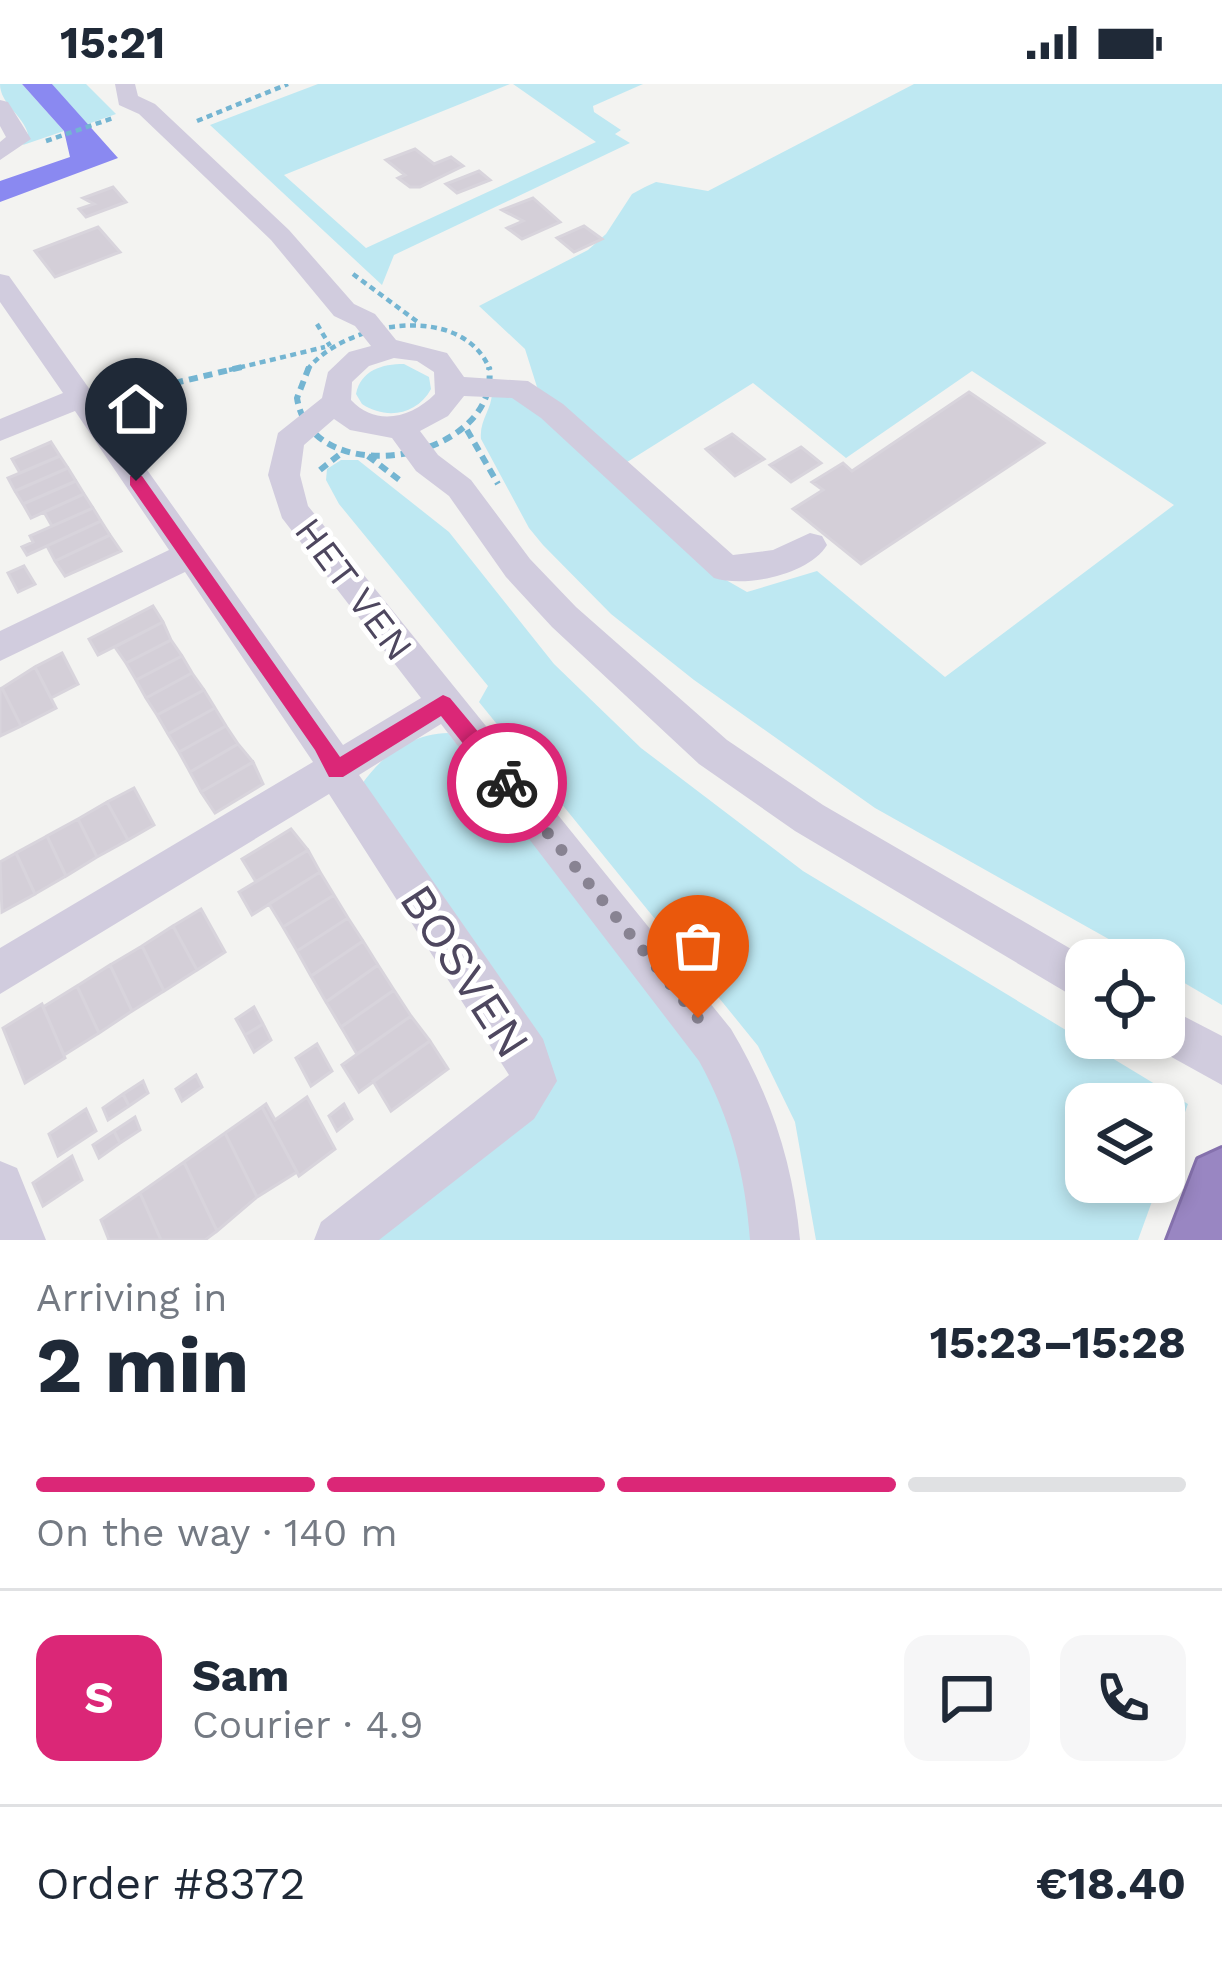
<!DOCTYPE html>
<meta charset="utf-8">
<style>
:root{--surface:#fff;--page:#f6f6f7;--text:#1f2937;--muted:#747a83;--line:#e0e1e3;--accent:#db2777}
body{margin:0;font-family:"Work Sans",sans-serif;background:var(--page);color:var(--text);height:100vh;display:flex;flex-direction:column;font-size:45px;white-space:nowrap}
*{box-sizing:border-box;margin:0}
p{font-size:39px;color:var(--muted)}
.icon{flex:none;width:66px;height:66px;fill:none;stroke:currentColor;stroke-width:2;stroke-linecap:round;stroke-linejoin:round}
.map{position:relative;height:1156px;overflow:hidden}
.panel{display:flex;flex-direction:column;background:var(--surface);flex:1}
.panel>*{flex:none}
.controls{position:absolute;left:1065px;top:855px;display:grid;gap:24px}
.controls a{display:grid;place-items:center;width:120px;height:120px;border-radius:24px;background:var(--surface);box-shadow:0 6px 18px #0003;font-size:60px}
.pin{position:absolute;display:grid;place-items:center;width:102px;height:102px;color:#fff;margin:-123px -51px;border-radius:50% 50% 50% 0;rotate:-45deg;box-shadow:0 0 12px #0007}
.pin .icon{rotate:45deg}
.courier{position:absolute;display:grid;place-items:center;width:120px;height:120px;margin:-60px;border:9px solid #db2777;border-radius:50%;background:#fff;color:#222;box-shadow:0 3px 15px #0007}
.headline em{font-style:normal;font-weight:700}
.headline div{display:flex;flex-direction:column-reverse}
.headline{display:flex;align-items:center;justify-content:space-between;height:204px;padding:0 36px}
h1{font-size:78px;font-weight:700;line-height:90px}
.bar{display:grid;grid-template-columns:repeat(4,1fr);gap:18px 12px;align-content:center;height:144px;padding:0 36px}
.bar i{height:15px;border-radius:9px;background:var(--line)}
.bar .current{background:var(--accent)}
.bar p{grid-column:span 4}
.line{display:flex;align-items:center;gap:30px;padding:0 36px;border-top:3px solid var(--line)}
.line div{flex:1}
.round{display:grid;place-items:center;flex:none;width:126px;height:126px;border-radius:24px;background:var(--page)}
.status{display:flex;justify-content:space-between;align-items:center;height:84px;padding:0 60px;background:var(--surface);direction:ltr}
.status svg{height:33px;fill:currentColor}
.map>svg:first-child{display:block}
.green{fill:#bee8f2}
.water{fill:#8a89f1}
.building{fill:#d4cfd8;stroke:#d8d4dc;stroke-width:3}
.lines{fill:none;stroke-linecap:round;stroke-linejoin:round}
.highway-casing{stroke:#8571ad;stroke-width:6}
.path-far2{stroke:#74b5d2;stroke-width:4.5;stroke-dasharray:6 4.5;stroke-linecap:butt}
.path-far1{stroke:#74b5d2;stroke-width:6;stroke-dasharray:9 6;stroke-linecap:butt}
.path{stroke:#74b5d2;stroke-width:8;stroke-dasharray:10 8;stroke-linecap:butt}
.minor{fill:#d1ccde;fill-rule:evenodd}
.highway{fill:#9986c2;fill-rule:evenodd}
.route{fill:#db2777}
.done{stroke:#888392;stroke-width:12;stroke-dasharray:0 21.6}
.labels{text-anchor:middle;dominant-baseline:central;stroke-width:10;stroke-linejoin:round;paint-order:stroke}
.street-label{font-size:39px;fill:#4e475f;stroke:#fff}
.near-street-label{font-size:48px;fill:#4e475f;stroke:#fff}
</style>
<div class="status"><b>15:21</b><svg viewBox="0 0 49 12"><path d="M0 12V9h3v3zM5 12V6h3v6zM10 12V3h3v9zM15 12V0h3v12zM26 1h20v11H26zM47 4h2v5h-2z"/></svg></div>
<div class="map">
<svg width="1222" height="1156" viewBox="0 0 1222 1156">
<rect width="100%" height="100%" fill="#f3f3f1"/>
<path class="green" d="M0 0H22L64 47 23 61 28 50C23 31 0 20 0 0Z
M52 0H86L116 30 85 41Z
M318 0H510L284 91 366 164 596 58 513 0H643L593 22 594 28 621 46 615 50 630 59 394 171 382 201 210 41Z
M914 0H1222V921L1164 887V876H1146L875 724 694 596 611 530 543 461 529 444 481 355C479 336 492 326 492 308L511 307 726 496 747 508 817 487 945 593 1174 421 972 287 846 374 753 299 624 380 537 303 525 265 479 222 588 166 606 150 632 110 645 103 656 98 708 107Z
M404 280 429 293 431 305C417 331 386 336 362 320L356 310C361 286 382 280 404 280Z
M341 376H358L449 448 554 580 641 664 803 787 1188 1020 1164 1085V1020H1086V1098H1159L1138 1156H816L795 1038 758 962 479 618 488 602 339 420 326 396 327 385Z
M448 649 677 940 720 1008 741 1062 751 1156H367L535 1010 362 700C383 670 412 650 448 649Z"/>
<path class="water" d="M22 0H52L118 74 0 118V97L70 73 64 47Z"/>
<path class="building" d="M415 65 434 80 451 73 463 82 420 103H410L398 94 405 91 386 76Z
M479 87 490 96 457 109 446 100Z
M113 103 126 118 86 133 79 125 94 120 83 114Z
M533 114 560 138 522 155 507 144 523 137 502 126Z
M584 142 602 155 574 168 557 154Z
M98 143 120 168 55 193 35 167Z
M969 308 1044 359 861 480 793 425 823 406 812 398 843 379 852 387Z
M732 350 764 375 735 392 706 365Z
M51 358 60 372 20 389 12 375Z
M801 363 821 379 791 398 770 381Z
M60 372 68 384 15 407 8 394Z
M68 384 76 397 23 420 15 407Z
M76 397 84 410 31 434 23 420Z
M84 410 93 424 52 442 44 428Z
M93 424 101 437 27 471 22 463 33 458 30 452Z
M101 437 110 451 55 477 47 462Z
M110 451 121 467 65 492 55 477Z
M24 482 35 500 18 508 8 489Z
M153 522 163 538 98 571 89 555Z
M163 538 171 556 126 579 115 563Z
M171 556 182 572 136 596 126 579Z
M62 569 78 600 51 614 35 583Z
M182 572 192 589 146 614 136 596Z
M35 583 56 624 21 642 2 604Z
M192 589 204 606 157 631 146 614Z
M2 604 21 642 0 652V605Z
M204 606 215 624 168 650 157 631Z
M215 624 226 642 179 668 168 650Z
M226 642 238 660 190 688 179 668Z
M238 660 253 678 201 708 190 688Z
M253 678 263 700 215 729 201 708Z
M134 704 154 741 128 756 107 718Z
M107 718 128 756 97 773 78 735Z
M78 735 97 773 66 792 47 752Z
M291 745 308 766 256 798 242 775Z
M47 752 66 792 35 810 16 769Z
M308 766 320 788 252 831 239 808Z
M16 769 35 810 2 828 0 778Z
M320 788 334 811 283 843 269 820Z
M334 811 348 834 297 867 283 843Z
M201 825 225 868 197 886 173 842Z
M348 834 363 857 311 892 297 867Z
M173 842 197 886 164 907 142 862Z
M363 857 378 881 326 918 311 892Z
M142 862 164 907 132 927 110 881Z
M110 881 132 927 99 949 77 902Z
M378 881 394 906 341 943 326 918Z
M77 902 99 949 64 971 43 923Z
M394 906 411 932 357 970 341 943Z
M42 920 65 974 25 999 3 944Z
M254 923 263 940 245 951 236 935Z
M411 932 430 957 359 1008 342 981Z
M263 940 271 956 254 968 245 951Z
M430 957 448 985 391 1027 373 997Z
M317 960 332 987 311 1002 296 974Z
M196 991 202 1003 182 1017 176 1005Z
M143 997 148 1009 129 1022 123 1010Z
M123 1010 129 1022 108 1036 103 1024Z
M307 1013 335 1065 299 1092 262 1023 266 1020 275 1036Z
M344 1020 352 1035 337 1047 329 1032Z
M262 1023 297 1088 257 1113 225 1049Z
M86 1025 96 1047 58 1072 49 1050Z
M135 1033 140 1046 120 1059 114 1047Z
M114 1047 120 1059 99 1074 93 1061Z
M225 1049 257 1113 217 1147 184 1078Z
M72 1072 82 1096 43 1122 33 1099Z
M184 1078 217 1147 205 1156H161L140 1109Z
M140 1109 161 1156H109L101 1136Z"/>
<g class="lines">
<defs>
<path id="highway" d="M1222 1064V1156H1167L1198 1075Z"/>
</defs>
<use href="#highway" class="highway-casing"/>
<path class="path-far2" d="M197 37 288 0
M46 57 113 34
M353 190 419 239
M317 240 330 262
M229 286 325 263
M307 286C345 237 463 217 490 286"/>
<path class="path-far1" d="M309 283 297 314C312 411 502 376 489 283
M116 313 242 283
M467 346 498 400
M368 372 402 398
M320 386 344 367"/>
<path class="path" d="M1110 954 1131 966"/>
<path class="minor" d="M115 0H135L138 12 155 20 289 146 354 220 375 230 396 256 447 269 464 293 528 297 563 320 733 471 773 466 810 449 822 452 827 461C809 491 745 504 714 494L541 334 512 314 464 312 448 332 420 347 438 371 471 396 530 475 576 523 727 656 823 721 1090 876H1086V920L795 747 699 680 552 543 506 493 449 412 416 387 392 354 350 346 334 335 304 361 300 391 308 422 731 945C771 1012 793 1079 800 1156H750C745 1090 731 1035 699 977L441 640 359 691 543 955 557 997 534 1035 379 1156H314L321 1138 509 991 329 710 0 910V864L313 678 185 488 0 577V547L169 466 75 327 0 357V335L63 309 0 218V190L9 192 343 661 421 614 282 434 268 391 278 349 322 314 328 288 349 268 371 262 355 242 334 232 271 156 139 30 119 21ZM394 274 417 277 434 288 435 310C411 334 376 343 351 316L352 298 369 282Z
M0 16 8 18 31 55 0 76V58L6 53 0 42Z
M1164 922 1222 952V1001L1148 960 1146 954H1164Z
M0 1077 17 1084 46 1156H0Z"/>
<use href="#highway" class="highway"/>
</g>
<path class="route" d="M130 392H142L340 673 443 611 450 614 515 692V706H500L441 632 343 693H329L315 666 130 401Z"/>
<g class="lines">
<path class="done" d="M507 699 698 934"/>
</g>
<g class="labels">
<g class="street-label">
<text transform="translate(354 505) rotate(53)">HET VEN</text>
</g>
<g class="near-street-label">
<text transform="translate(465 887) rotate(57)">BOSVEN</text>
</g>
</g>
</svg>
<div class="controls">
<a><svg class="icon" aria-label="locate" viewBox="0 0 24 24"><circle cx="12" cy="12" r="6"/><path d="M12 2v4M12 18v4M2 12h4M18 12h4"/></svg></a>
<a><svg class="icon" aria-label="layers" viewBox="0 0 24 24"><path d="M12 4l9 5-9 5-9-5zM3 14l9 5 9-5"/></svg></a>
</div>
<div class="pin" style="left:698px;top:934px;background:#ea580c"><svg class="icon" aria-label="bag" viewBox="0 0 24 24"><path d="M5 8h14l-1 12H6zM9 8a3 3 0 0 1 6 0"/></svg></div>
<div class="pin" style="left:136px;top:397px;background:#1f2937"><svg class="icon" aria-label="home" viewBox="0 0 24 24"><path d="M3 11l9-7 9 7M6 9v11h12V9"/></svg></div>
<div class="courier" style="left:507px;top:699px"><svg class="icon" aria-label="bike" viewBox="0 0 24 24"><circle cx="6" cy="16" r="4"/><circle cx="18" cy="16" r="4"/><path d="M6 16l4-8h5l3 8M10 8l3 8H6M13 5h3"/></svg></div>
</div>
<section class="panel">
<div class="headline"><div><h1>2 min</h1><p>Arriving in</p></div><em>15:23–15:28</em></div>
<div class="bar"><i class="current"></i><i class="current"></i><i class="current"></i><i></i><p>On the way · 140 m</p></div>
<div class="line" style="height:216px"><b class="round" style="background:var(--accent);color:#fff">S</b><div><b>Sam</b><p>Courier · 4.9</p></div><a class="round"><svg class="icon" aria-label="chat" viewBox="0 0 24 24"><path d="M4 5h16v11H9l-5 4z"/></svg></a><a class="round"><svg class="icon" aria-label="phone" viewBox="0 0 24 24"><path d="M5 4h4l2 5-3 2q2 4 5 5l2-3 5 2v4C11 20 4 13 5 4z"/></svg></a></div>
<div class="line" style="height:156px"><div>Order #8372</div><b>€18.40</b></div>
</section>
